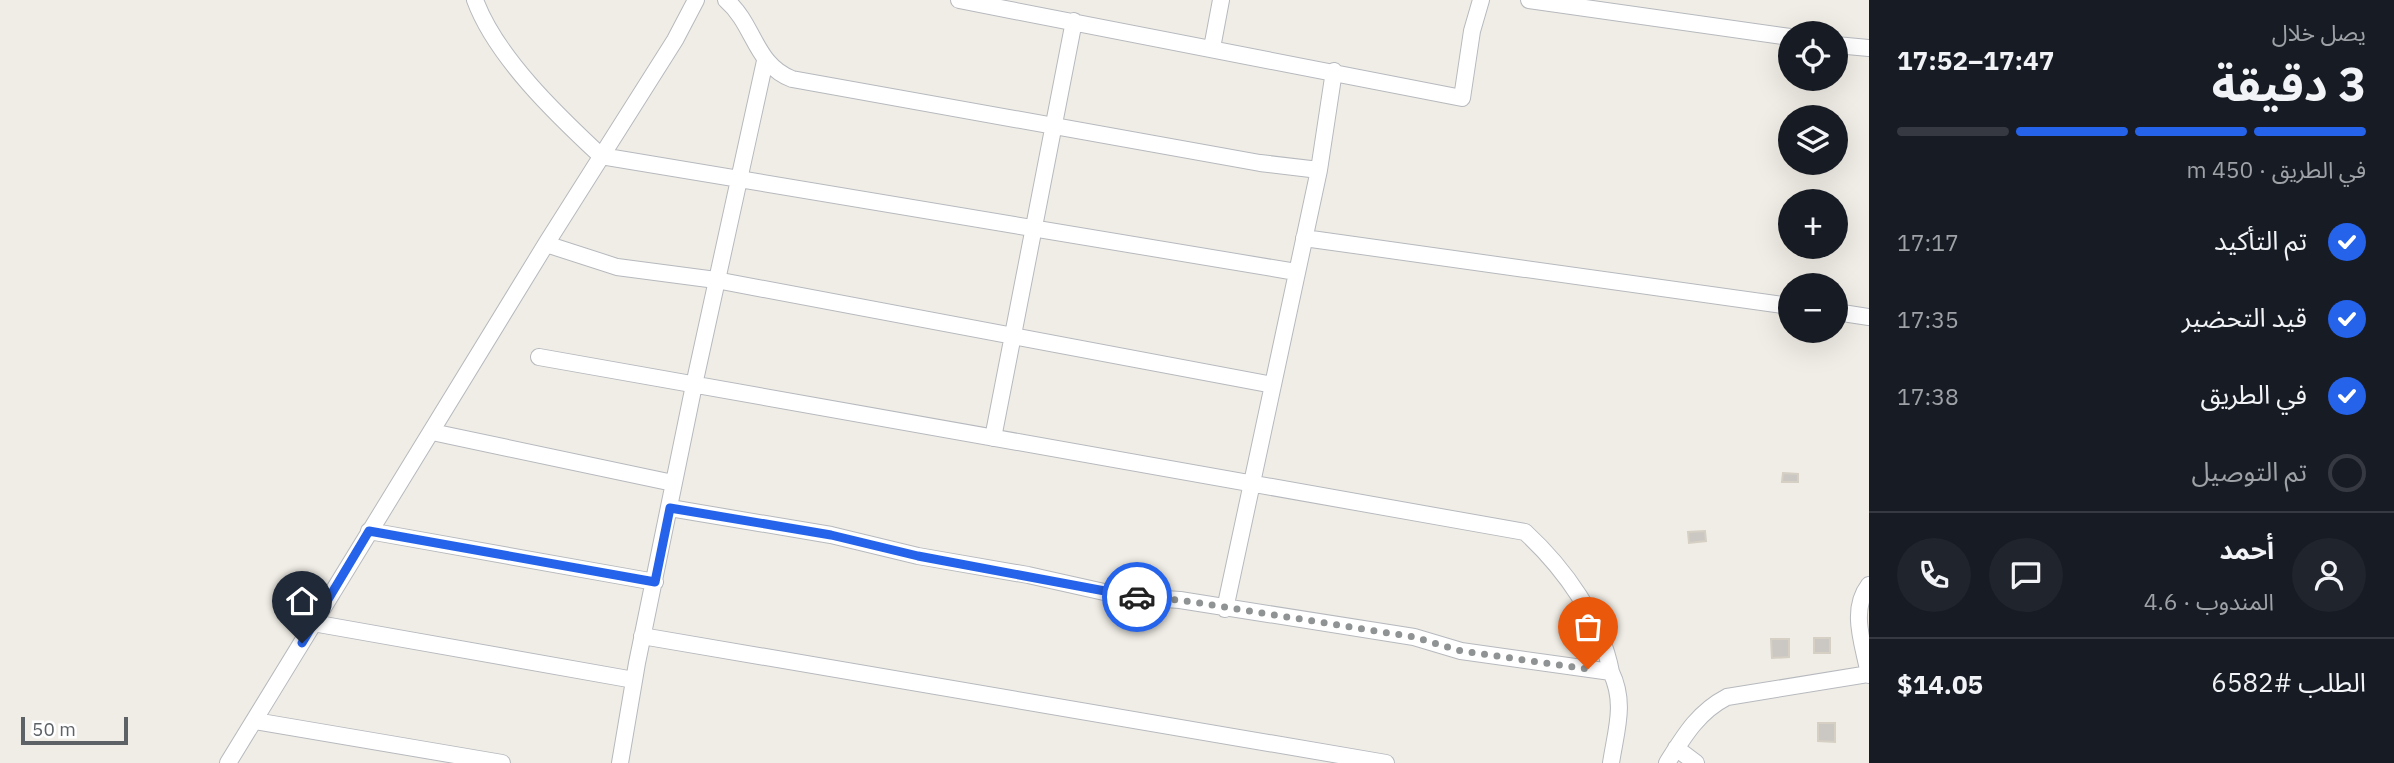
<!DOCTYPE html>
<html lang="ar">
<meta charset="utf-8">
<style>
:root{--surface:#171b24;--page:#20242c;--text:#f1f3f6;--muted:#9ea1a6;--line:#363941;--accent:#2563eb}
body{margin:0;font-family:"IBM Plex Sans","Noto Sans Arabic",sans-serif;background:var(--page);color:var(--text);direction:rtl;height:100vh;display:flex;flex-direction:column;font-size:26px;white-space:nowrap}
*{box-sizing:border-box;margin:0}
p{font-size:23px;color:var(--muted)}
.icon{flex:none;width:38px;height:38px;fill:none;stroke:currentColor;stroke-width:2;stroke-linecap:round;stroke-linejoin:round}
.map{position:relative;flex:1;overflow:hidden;direction:ltr}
.sheet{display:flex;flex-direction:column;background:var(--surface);width:525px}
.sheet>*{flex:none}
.tools{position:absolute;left:1778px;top:21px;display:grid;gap:14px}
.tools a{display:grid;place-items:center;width:70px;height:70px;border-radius:50%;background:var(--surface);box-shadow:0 7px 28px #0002;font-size:35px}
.scale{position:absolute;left:21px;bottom:18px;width:107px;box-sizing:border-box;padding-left:7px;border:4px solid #5d6267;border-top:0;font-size:19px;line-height:24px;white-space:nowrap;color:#5d6267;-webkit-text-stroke:5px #fff;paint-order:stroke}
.pin{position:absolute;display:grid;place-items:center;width:60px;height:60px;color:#fff;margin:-72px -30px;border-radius:50% 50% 50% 0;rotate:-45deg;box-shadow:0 0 7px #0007}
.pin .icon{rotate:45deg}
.courier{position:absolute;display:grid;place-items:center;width:70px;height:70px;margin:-35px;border:5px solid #2563eb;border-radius:50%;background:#fff;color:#222;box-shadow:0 2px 9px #0007}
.head em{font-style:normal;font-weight:700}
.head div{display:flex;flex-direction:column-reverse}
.head{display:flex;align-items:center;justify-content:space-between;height:119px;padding:0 28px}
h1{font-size:46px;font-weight:700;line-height:52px}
.bar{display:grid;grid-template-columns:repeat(4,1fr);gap:10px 7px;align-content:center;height:84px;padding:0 28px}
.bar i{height:9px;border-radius:5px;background:var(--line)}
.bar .on{background:var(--accent)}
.bar p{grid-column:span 4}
.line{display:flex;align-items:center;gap:18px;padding:0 28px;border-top:2px solid var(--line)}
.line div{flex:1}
.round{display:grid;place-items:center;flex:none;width:74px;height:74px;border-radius:37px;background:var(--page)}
ol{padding:0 28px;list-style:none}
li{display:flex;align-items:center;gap:21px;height:77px}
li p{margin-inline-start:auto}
li .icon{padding:7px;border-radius:50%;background:var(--accent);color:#fff;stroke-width:4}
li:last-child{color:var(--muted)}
li i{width:38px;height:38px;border:4px solid var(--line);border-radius:50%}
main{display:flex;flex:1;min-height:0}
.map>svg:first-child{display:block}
.building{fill:#cbc8c3;stroke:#d5cfc4;stroke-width:2}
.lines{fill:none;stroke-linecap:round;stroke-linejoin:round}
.minor-casing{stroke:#b6b9bd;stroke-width:18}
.minor{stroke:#fff;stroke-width:16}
.done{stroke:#909393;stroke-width:7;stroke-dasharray:0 12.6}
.route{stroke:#2563eb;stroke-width:9}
</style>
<main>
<section class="sheet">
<div class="head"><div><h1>3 دقيقة</h1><p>يصل خلال</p></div><em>17:47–17:52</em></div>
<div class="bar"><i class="on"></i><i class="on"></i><i class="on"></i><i></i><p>في الطريق · 450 m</p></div>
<ol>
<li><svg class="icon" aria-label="check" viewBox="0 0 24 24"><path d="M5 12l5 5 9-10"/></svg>تم التأكيد<p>17:17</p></li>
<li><svg class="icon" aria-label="check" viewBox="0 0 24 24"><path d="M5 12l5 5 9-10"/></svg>قيد التحضير<p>17:35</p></li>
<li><svg class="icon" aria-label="check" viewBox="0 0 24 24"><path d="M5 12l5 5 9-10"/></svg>في الطريق<p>17:38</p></li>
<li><i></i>تم التوصيل</li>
</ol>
<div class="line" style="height:126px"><a class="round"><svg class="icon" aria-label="person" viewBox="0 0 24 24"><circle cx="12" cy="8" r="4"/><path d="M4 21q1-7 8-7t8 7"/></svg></a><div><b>أحمد</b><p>المندوب · 4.6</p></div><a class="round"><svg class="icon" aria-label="chat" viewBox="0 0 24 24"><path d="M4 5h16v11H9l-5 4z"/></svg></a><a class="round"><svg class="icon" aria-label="phone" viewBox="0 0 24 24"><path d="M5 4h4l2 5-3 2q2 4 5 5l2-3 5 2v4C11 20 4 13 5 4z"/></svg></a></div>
<div class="line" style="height:91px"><div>الطلب #6582</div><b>$14.05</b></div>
</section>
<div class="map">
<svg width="1869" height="763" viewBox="0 0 1869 763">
<rect width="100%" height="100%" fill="#f0ede6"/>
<path class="building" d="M1783 473 1798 474V482H1782Z
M1705 531 1706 541 1689 543 1688 532Z
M1814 638H1830V653H1814Z
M1771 639H1789V657L1772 658Z
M1818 723H1835V742L1818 741Z"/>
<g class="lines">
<defs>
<path id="minor" d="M475 0C496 57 557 115 601 156L1296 272
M726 0C755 25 754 64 792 79L1260 163 1319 170
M959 0 1462 98 1472 31 1481 0
M1529 0 1790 37
M1836 45 1869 48
M1212 48 1221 0
M1304 238 1790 306
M546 244 617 267 716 280 1273 385
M1836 312 1869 317
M539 357 1525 532C1564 568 1601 619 1611 672
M432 432 673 483
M993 438 1074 21
M670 508 831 535 918 556 1028 575 1122 596 1180 600 1414 637 1461 651 1611 672C1626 703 1616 730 1611 763
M369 531 655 582
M1869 585C1849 611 1864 645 1869 675
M1225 609 1319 170 1334 71
M313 623 634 680
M642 636 1386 763
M255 721 502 763
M1676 748 1696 763
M228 763 546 244 675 40 696 0
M620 763 637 663 694 385 765 61
M1667 763C1684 736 1698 712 1727 697L1869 674"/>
</defs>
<use href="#minor" class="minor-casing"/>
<use href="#minor" class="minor"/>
</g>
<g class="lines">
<path class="done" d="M1137 597 1180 600 1414 637 1461 651 1588 669"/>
<path class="route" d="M302 643 369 531 655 582 670 508 831 535 918 556 1137 597"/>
</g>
</svg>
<div class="tools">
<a><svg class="icon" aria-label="locate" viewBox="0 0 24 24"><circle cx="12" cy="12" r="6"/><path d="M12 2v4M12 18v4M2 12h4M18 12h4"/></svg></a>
<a><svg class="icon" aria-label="layers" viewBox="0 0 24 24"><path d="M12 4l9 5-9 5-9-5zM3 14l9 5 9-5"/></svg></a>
<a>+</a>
<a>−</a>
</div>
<div class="scale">50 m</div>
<div class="pin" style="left:1588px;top:669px;background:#ea580c"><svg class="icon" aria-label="bag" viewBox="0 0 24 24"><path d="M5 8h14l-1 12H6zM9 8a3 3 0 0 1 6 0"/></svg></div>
<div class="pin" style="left:302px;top:643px;background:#1f2937"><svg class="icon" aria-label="home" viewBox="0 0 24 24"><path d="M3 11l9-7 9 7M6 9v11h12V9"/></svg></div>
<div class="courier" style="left:1137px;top:597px"><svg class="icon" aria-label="car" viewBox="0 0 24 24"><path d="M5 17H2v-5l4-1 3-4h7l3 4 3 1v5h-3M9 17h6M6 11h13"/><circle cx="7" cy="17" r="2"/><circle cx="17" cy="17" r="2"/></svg></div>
</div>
</main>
